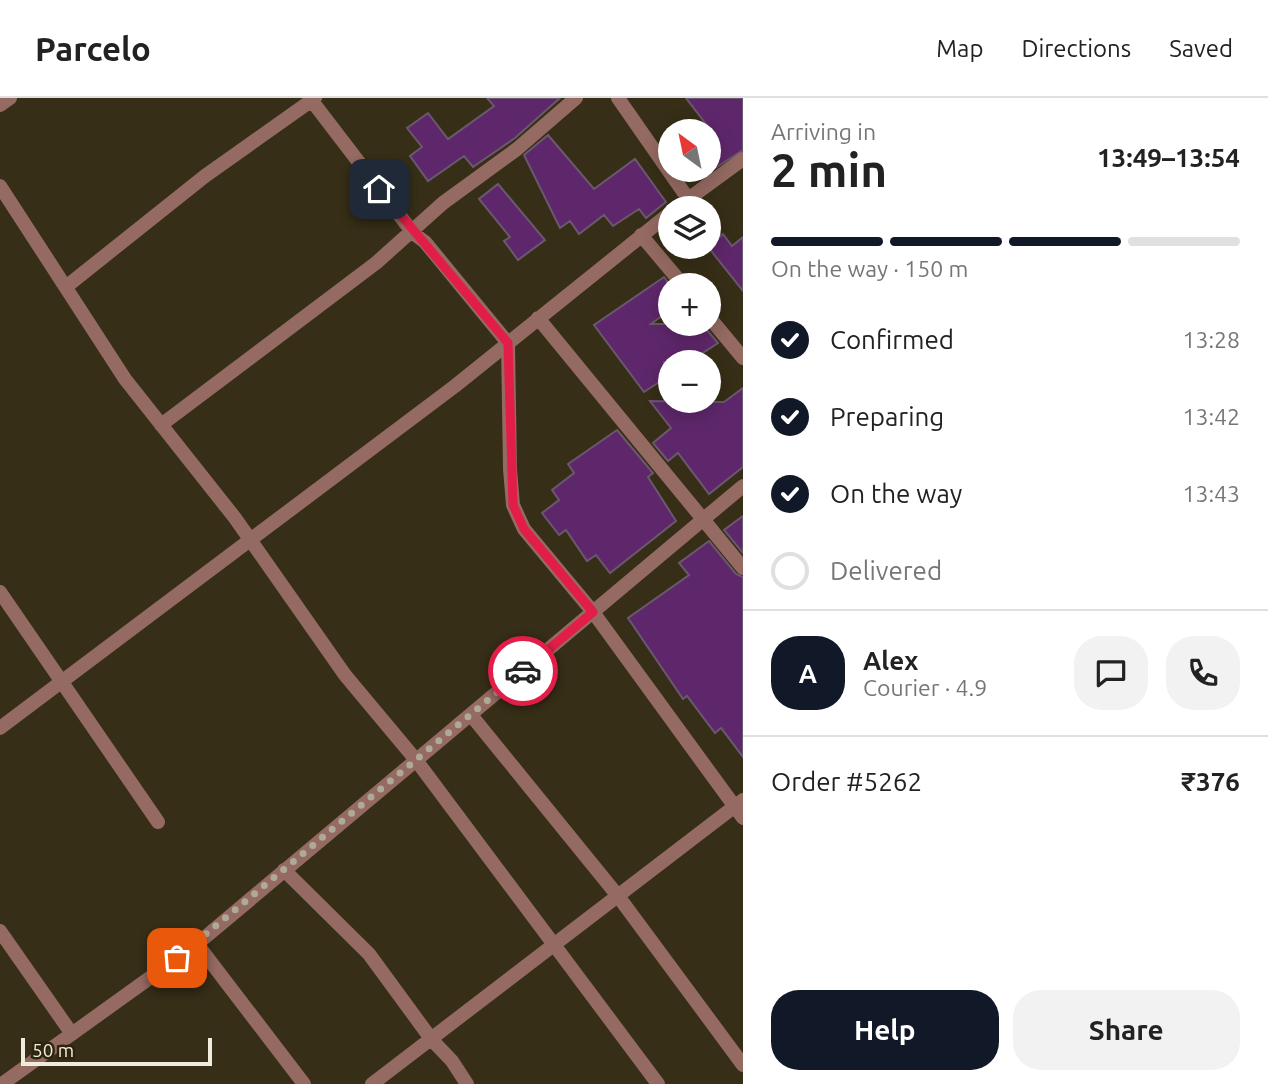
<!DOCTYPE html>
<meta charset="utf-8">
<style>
:root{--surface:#fff;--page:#f2f2f2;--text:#222;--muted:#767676;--line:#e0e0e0;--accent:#111827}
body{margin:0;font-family:Ubuntu,sans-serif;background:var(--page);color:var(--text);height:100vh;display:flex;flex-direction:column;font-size:26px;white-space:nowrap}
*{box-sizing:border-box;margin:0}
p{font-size:23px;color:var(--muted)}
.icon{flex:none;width:38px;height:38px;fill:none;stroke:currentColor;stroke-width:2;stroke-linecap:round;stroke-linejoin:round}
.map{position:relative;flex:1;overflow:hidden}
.side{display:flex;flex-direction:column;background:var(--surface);width:525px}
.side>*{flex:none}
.needle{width:46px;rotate:327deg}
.fabs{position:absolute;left:658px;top:21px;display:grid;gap:14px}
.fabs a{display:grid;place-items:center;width:63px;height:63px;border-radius:50%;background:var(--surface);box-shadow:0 4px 18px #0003;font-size:35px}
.scale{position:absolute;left:21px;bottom:18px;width:191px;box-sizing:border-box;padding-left:7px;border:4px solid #f0ecdd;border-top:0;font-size:19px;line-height:24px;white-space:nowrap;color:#f0ecdd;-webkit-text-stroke:5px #2c250c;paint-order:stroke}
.pin{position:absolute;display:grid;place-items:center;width:60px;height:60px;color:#fff;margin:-30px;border-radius:14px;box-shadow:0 4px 10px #0006}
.courier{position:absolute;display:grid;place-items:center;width:70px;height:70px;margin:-35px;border:5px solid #e11d48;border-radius:50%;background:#fff;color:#222;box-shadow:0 2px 9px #0007}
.summary em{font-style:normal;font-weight:600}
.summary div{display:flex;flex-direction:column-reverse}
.summary{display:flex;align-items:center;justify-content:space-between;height:119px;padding:0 28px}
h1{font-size:46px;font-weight:600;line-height:52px}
.bar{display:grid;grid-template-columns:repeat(4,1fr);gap:10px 7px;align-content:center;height:84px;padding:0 28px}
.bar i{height:9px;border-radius:5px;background:var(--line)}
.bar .on{background:var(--accent)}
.bar p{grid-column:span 4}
.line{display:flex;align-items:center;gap:18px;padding:0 28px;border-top:2px solid var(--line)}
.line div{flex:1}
.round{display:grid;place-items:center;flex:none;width:74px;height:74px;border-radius:28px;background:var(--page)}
ol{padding:0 28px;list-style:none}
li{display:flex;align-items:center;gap:21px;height:77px}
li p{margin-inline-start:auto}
li .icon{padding:7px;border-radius:50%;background:var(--accent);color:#fff;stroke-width:4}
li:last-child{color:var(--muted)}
li i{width:38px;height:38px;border:4px solid var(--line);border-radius:50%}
.button{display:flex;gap:14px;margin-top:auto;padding:14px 28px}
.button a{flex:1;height:80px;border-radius:28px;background:var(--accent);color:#fff;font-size:28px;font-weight:600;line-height:80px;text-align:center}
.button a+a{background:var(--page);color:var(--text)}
header{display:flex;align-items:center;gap:42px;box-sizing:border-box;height:98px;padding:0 35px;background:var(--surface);border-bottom:2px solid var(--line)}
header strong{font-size:33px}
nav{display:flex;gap:38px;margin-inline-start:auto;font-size:24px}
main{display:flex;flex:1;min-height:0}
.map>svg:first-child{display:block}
.building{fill:#5f276b;stroke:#6a586d;stroke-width:2}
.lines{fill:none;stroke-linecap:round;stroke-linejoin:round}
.street{stroke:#946a62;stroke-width:14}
.done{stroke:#afaa97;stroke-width:7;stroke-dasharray:0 12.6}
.route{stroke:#e11d48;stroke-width:9}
</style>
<header>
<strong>Parcelo</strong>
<nav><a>Map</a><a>Directions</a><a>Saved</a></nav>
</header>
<main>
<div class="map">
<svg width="743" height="986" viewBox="0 0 743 986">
<rect width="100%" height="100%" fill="#362e16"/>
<path class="building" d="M487 0H560L515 40 473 69 464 58 428 83 410 58 422 49 407 30 428 15 448 41 494 8Z
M686 0H743V52L709 74V30Z
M548 37 594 91 635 61 666 104 646 120 639 111 613 128 604 117 579 136 570 123 560 130 524 57Z
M498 86 545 142 518 162 504 143 510 139 479 101Z
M723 136 732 148 743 139V193L708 149Z
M664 179 670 187V212L651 226H702L718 245 689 264H664L670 277 644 294 594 227Z
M743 290V369L709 396 678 355 668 363 653 345 671 330 650 303 724 304Z
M617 332 653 375 648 379 676 423 610 475 596 457 587 463 566 432 559 437 542 415 559 402 552 392 574 375 568 366Z
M743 418V455L724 432Z
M709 443 736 476 743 479V659L721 630 715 635 687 598 683 601 628 520 689 477 679 465Z"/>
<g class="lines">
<path class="street" d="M618 0 689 102
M312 3 413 135 425 144 508 245 510 371 513 407 524 431 593 514 743 720
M0 7 10 0
M0 88 125 281 235 420 345 577 416 662 658 986
M676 110 743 61
M641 137 683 187
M67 188 205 78 315 0
M709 219 743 260
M538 220 743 470
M161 327 376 165 443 105 517 51 576 0
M0 494 158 724
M471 617 618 798 743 967
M0 630 455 288 670 115
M284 772 369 856 432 942 452 963 467 986
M0 833 72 936
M197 846 304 986
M2 986 197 846 743 388
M372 986 743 702"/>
</g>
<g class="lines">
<path class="done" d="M177 860 523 573"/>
<path class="route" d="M379 91 508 245 513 407 524 431 593 514 523 573"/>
</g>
</svg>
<div class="fabs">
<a><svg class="needle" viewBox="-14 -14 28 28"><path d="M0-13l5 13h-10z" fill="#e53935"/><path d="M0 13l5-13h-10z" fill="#767676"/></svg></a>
<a><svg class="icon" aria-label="layers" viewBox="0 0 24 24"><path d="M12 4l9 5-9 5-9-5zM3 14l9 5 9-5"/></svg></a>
<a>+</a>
<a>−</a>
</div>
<div class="scale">50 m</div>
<div class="pin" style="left:177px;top:860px;background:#ea580c"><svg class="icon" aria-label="bag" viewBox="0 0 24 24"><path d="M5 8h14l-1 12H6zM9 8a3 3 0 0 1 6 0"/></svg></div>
<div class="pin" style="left:379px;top:91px;background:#1f2937"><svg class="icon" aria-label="home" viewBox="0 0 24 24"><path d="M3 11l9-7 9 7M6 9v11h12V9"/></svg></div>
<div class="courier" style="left:523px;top:573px"><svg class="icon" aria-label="car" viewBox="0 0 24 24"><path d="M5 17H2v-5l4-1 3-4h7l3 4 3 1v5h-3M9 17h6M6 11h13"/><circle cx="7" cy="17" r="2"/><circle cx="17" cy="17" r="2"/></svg></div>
</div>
<section class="side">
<div class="summary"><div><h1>2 min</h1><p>Arriving in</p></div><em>13:49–13:54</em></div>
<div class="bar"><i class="on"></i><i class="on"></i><i class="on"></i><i></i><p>On the way · 150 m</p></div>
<ol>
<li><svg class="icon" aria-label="check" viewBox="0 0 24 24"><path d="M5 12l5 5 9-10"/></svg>Confirmed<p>13:28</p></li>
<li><svg class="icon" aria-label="check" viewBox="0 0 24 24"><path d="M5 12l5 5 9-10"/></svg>Preparing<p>13:42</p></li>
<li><svg class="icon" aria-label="check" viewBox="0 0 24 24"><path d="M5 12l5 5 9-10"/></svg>On the way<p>13:43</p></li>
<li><i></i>Delivered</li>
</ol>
<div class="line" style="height:126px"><b class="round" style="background:var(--accent);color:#fff">A</b><div><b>Alex</b><p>Courier · 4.9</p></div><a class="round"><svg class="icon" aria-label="chat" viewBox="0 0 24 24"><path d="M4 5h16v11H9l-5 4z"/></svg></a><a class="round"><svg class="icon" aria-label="phone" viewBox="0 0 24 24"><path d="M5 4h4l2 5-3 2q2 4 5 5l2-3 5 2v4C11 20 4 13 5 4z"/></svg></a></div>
<div class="line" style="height:91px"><div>Order #5262</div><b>₹376</b></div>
<div class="button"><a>Help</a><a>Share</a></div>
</section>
</main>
